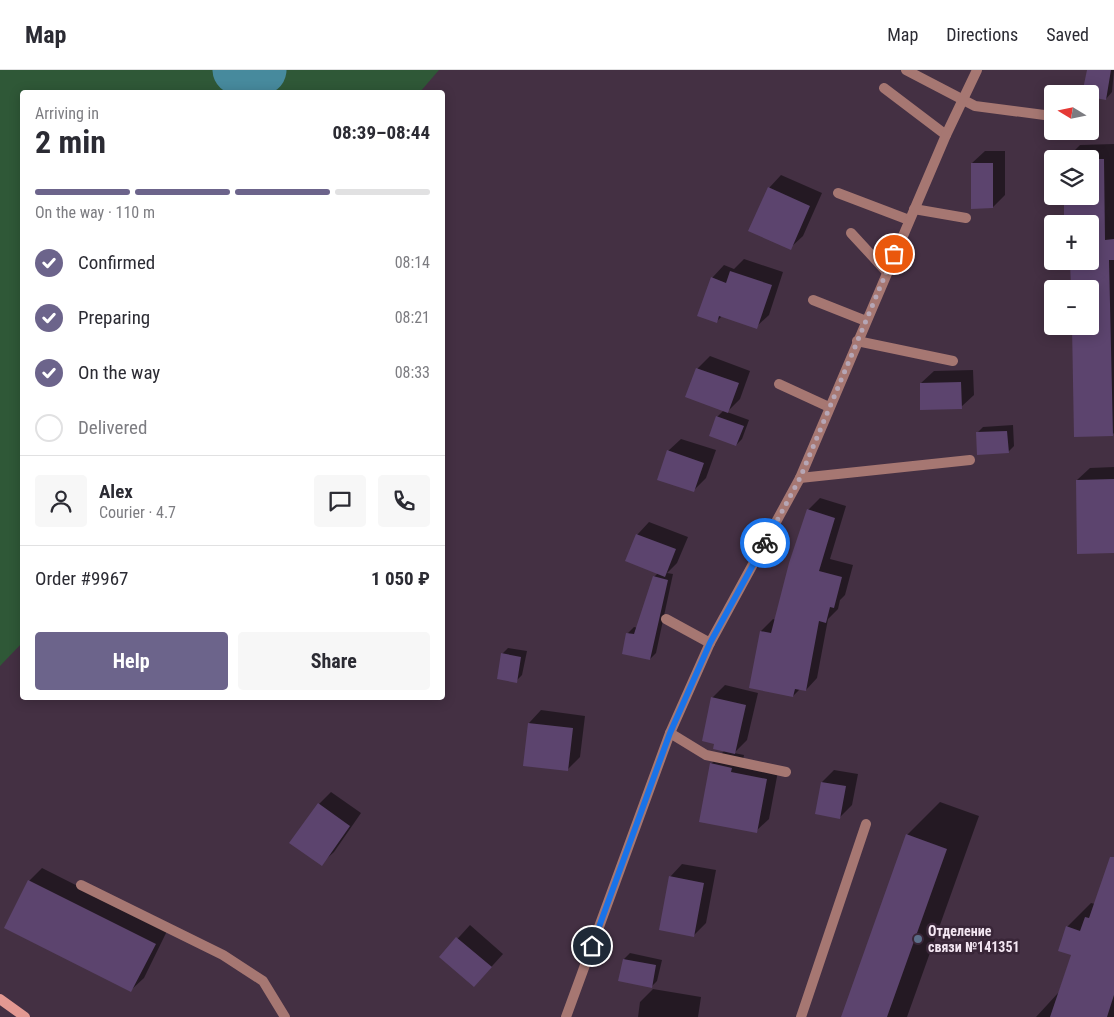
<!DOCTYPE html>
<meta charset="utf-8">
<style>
:root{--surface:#fff;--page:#f7f7f7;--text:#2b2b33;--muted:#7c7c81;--line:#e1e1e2;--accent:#6c648b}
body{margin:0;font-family:"Roboto Condensed",sans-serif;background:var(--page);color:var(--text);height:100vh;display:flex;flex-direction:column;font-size:19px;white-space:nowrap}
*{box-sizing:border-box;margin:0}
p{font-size:16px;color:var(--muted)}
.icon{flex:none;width:28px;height:28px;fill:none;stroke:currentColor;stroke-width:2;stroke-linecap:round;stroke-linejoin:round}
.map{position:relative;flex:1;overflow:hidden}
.sheet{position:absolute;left:20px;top:20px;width:425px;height:610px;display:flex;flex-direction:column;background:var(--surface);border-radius:5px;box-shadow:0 2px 12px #0003}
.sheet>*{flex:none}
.needle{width:32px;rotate:280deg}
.tools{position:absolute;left:1044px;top:15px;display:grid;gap:10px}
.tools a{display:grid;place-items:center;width:55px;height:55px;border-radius:5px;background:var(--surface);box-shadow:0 2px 12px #0003;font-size:25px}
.pin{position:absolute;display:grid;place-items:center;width:42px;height:42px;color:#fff;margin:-21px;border:2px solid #fff;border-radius:50%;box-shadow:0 1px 5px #0007}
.courier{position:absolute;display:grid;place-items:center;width:50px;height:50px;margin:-25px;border:4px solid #1a73e8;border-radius:50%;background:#fff;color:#222;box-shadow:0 1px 6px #0007}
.overview em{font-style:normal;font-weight:700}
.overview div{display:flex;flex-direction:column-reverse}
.overview{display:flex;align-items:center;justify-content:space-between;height:85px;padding:0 15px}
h1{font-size:32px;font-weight:700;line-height:38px}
.bar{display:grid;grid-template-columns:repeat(4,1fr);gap:8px 5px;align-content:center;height:60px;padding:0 15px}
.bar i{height:6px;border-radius:4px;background:var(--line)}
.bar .active{background:var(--accent)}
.bar p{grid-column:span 4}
.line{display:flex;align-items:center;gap:12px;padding:0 15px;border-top:1px solid var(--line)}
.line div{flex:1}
.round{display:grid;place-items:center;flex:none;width:52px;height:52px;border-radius:5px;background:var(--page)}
ol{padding:0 15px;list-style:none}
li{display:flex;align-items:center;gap:15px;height:55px}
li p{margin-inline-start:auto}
li .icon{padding:5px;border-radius:50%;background:var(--accent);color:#fff;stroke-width:4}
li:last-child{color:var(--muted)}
li i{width:28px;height:28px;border:2px solid var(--line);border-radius:50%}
.cta{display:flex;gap:10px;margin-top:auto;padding:10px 15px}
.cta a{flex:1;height:58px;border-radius:5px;background:var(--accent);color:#fff;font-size:20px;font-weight:700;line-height:58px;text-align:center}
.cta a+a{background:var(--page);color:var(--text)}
header{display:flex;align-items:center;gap:30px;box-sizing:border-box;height:70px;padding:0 25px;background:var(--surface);border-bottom:1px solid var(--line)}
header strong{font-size:24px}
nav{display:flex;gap:28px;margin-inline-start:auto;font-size:18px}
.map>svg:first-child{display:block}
.green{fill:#2f5837}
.shadow{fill:#0007}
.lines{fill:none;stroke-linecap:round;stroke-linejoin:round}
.river{stroke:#478a9d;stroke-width:49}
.building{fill:#5c446e}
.lane{stroke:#a67772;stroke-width:10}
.street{stroke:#a67772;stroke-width:10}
.secondary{stroke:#e39992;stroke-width:10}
.done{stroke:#b6a6b5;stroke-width:5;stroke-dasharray:0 9}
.route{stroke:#1a73e8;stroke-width:6}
.service-dot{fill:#5c6f8a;stroke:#392638;stroke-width:2}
.labels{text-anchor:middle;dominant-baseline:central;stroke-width:5;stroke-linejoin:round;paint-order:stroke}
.poi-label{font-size:14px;font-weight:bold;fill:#f3e6f2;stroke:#392638;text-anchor:start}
</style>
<header>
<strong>Map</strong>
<nav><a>Map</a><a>Directions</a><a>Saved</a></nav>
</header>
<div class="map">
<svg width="1114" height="947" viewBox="0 0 1114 947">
<rect width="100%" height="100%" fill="#443043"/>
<path class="green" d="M0 0H439L420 22H22V573L0 596Z"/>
<path class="shadow" d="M1088 0H1114L1112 22 1106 29 1090 26Z
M1114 74V363L1112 365 1090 256V154H1070L1090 126V89H1066L1080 75Z
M985 81H1005V125L993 137 972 93Z
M781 105 822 123 803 166 790 178 769 118Z
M744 189 783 202 769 245 756 257 722 246 716 252 712 208 724 195 734 199Z
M710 286 750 301 740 329 727 342 749 350 742 369 736 375 717 347 724 340 687 326 698 298Z
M973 300 974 325 961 337 921 313 934 301Z
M1013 355 1014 376 1008 382 977 363 983 357Z
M681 369 716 380 706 408 693 421 668 381Z
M1114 397V482L1077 410 1090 398Z
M820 428 846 436 830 489 853 495 845 525 840 530 838 539 828 549 817 608 806 620 800 619 793 626 751 617 761 561 773 549 776 550 808 440Z
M649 452 688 467 677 493 667 503 673 504 656 583 650 589 628 563 634 557 638 558 654 507 658 503 637 465Z
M508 578 527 581 522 605 516 611 502 584Z
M725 615 758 623 747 670 734 683 744 685 743 690 779 696 769 749 756 761 711 694 724 681 712 628Z
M541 640 585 646 580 687 567 700 529 653Z
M834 700 858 704 852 735 840 747 822 712Z
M331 722 361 743 334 782 321 794 319 734Z
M940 732 979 746 907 947H842L907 765Z
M682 794 716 800 706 853 694 865 670 807Z
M42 798 167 861 144 908 131 920 29 811Z
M1114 809V947H1036L1059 922 1072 884 1067 857 1091 833 1095 834Z
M470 855 503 884 474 916 441 887Z
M630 883 662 890 657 911 651 917 624 889Z
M653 919 701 927 698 947H638L640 932Z"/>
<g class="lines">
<path class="river" d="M237 0 248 4 262 0"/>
</g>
<path class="building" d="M1087 0H1111L1106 30 1090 27V24H1082Z
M1090 89H1104L1105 170 1114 169V190H1109L1113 366 1074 367 1072 256H1090V219H1071L1070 191H1090V154L1064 152V126H1090Z
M971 93H993V138L971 139Z
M768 117 810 136 791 180 748 161Z
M730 201 772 215 757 259 719 246 717 253 697 246 711 207 726 213Z
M696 298 739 313 728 343 685 327Z
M961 312 962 339 920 340V313Z
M716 346 744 356 736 376 709 366Z
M1007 361 1009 383 977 385 976 362Z
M667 380 704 393 694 422 657 410Z
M1114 409V483L1077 484 1076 410Z
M807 439 835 448 819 501 842 507 834 538 830 537 826 553 819 551 806 621 795 619 793 627 749 618 760 561 771 563 789 493Z
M636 464 676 479 665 507 625 491Z
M653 506 668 510 650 590 622 584 626 563 634 564Z
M501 583 521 587 517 613 497 609Z
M711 627 746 635 735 684 713 679 714 674 702 671Z
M528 653 573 658 568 701 523 696Z
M710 693 732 698 731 702 767 709 757 763 699 752Z
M821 712 846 716 840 749 815 744Z
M318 733 350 756 322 796 289 773Z
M906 764 947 779 887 947H841Z
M1110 787H1114V925L1107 947H1050L1071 885 1058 881 1066 856 1080 861 1085 847 1089 848Z
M669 806 704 813 694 867 659 860Z
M28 810 156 874 131 922 4 858Z
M456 867 492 897 474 917 439 887Z
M623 889 656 895 652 918 618 911Z"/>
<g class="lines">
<path class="lane" d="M906 0 975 36 1052 46
M884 18 946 65
M838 123 909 150
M914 139 966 148
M851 163 887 202
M813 230 866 251
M857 271 953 291
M779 314 829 337
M800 408 970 390
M666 549 710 573
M670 663 706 685 786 702
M81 815 223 885 263 911 285 947
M801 947 866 754"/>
<path class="street" d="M566 947 670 663 710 573 800 408 946 65 977 0"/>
<path class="secondary" d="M0 929 25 947"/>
</g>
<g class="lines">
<path class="done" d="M765 473 800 408 894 184"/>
<path class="route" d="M592 876 670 663 710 573 765 473"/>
</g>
<circle class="service-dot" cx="918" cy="869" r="5"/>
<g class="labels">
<g class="poi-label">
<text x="928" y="861">Отделение<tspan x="928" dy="16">связи №141351</tspan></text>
</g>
</g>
</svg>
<div class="tools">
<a><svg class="needle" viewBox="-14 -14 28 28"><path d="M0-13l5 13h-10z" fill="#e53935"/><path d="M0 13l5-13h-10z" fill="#7c7c81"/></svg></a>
<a><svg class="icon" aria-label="layers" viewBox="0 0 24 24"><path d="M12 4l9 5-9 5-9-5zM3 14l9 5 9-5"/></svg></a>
<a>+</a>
<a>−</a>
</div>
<div class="pin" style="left:894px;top:184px;background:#ea580c"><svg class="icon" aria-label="bag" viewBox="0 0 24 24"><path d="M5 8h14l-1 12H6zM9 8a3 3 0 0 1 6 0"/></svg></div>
<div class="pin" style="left:592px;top:876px;background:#1f2937"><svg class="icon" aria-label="home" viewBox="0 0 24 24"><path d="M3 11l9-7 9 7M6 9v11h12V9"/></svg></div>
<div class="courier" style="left:765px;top:473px"><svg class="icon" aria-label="bike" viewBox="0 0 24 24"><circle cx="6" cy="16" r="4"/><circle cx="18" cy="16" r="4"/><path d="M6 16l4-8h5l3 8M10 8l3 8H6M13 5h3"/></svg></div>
<section class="sheet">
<div class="overview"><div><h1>2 min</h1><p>Arriving in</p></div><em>08:39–08:44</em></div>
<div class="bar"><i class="active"></i><i class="active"></i><i class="active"></i><i></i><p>On the way · 110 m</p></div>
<ol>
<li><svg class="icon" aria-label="check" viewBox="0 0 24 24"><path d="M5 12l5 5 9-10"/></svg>Confirmed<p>08:14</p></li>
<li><svg class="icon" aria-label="check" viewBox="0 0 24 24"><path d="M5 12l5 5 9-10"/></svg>Preparing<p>08:21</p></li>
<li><svg class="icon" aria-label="check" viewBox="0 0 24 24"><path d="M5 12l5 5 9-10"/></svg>On the way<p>08:33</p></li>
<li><i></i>Delivered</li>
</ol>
<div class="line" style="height:90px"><a class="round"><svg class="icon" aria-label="person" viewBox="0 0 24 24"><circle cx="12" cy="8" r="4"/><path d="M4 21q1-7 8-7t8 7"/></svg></a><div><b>Alex</b><p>Courier · 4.7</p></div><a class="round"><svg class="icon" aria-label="chat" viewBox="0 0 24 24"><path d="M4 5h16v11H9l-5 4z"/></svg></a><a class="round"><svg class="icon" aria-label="phone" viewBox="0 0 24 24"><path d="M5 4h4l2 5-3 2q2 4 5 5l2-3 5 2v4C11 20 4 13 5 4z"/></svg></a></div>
<div class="line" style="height:65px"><div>Order #9967</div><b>1 050 ₽</b></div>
<div class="cta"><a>Help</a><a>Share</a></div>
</section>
</div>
